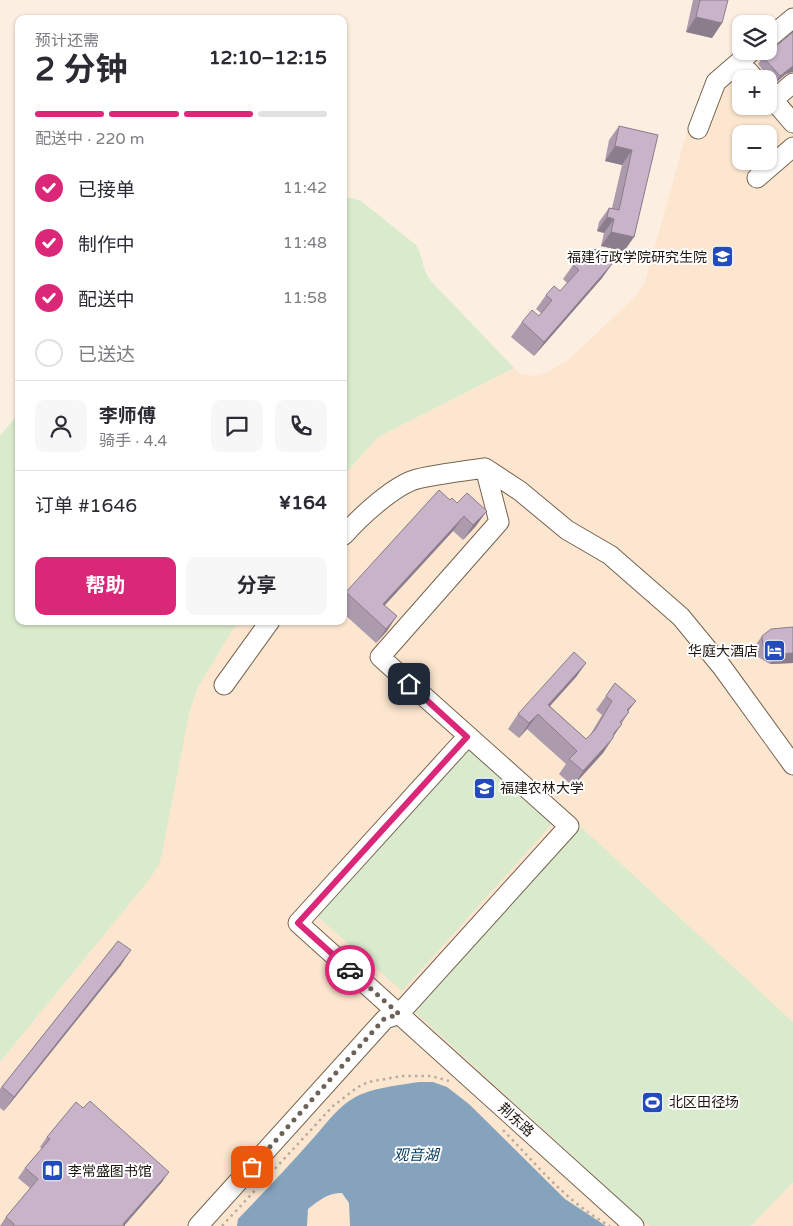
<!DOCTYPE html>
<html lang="zh">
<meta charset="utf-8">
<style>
:root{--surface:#fff;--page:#f7f7f7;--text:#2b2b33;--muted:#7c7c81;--line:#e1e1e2;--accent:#db2777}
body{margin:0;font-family:"Varela Round","Noto Sans SC",sans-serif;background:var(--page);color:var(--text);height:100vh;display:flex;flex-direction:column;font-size:19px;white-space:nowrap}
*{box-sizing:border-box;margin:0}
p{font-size:16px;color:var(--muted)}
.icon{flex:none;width:28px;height:28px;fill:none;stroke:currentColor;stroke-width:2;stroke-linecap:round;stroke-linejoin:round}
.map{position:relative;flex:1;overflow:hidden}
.drawer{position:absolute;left:15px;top:15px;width:332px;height:610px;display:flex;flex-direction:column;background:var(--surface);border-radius:10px;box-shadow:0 1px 4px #0004}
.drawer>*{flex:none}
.fabs{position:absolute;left:732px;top:15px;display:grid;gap:10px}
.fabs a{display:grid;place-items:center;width:45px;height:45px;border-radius:10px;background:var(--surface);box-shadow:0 1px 4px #0004;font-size:25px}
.pin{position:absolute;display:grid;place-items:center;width:42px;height:42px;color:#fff;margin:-21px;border-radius:10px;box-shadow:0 2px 8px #0006}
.courier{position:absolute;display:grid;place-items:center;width:50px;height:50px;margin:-25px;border:4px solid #db2777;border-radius:50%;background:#fff;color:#222;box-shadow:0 1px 6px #0007}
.summary em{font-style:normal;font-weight:700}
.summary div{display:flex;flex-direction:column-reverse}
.summary{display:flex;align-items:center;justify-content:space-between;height:85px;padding:0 20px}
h1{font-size:32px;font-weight:700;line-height:38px}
.bar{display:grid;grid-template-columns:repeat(4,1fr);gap:8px 5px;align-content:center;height:60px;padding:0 20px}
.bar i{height:6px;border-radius:4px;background:var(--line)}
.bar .active{background:var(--accent)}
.bar p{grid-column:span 4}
.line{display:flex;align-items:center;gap:12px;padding:0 20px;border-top:1px solid var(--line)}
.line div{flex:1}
.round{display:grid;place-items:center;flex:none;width:52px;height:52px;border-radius:10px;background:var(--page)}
ol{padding:0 20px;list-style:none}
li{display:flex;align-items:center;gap:15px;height:55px}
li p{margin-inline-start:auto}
li .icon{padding:5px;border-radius:50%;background:var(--accent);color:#fff;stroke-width:4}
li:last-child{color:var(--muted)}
li i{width:28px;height:28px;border:2px solid var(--line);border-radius:50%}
.primary-button{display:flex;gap:10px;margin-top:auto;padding:10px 20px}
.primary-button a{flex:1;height:58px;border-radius:10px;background:var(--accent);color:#fff;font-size:20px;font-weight:700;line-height:58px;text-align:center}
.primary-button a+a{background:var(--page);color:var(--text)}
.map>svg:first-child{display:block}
.built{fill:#fce6cf;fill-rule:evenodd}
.green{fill:#daeacd}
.water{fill:#86a3be}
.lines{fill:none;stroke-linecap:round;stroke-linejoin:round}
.minor-casing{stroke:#76634f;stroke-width:21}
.path{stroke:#b8aca0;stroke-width:2.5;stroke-dasharray:2.5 4;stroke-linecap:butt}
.minor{stroke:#fff;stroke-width:19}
.wall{fill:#ac9aad}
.shaded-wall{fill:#8c7d8d}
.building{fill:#c8b3c9;stroke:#8c7d8d}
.done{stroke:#6c6258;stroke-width:5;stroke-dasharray:0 9}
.route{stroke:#db2777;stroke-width:6}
.labels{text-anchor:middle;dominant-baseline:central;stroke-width:4;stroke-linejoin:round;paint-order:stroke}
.poi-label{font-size:14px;fill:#1e160e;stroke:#fff;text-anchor:start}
.street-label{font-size:14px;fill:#1e160e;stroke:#fff}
.water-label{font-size:15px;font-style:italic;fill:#03385c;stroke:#fff}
</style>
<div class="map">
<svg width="793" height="1226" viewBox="0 0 793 1226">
<rect width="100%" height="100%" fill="#fcefe1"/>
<path class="built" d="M793 26V1226H0V1062L148 881 189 714 197 689 238 621H344V475L378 437 514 368 520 374 532 376 547 372 567 361 635 297 645 282 688 127 706 131 727 81 763 51H769V46ZM741 79H769V106H741ZM741 134H769V161H741Z"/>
<path class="green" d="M344 198H352L361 201 416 245C423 256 422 269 430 280L514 368 378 437 344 475Z
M19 413V621H238L197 689 189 714 160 863 148 881 0 1062V436Z
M468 748 552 824 402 991 317 916Z
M581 827 793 1022V1182L751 1226H649L415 1012Z"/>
<path class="water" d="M419 1082H433L447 1087 469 1104 565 1199 606 1226H350L349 1203 342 1193C329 1192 318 1201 308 1209L307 1226H237L238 1219C262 1194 286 1169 309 1143 325 1126 339 1103 362 1094 380 1087 400 1085 419 1082Z"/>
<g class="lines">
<defs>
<path id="minor" d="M769 38 793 18
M748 71 755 79
M769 95 793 123
M773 100 793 83
M698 129 716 82 752 51
M757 178 793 147
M344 535C359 518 394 485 417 479 439 474 462 471 485 468
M224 685 270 621
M467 737 298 923 634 1226
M399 1014 569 826 380 657 499 522 485 468 520 491 567 530 610 555 681 617 722 667 793 765
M198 1226 385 1019 399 1014"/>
</defs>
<use href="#minor" class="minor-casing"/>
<path class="path" d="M503 1130C537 1165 566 1202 610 1226
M222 1226 333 1106 358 1087 368 1082 402 1076H431L449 1081"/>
<use href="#minor" class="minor"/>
</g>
<path class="wall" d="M693 0H728L722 23 712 38 686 32Z
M763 57 792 72 786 74 774 84 758 64Z
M619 126 658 135 634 237 624 251 601 246 604 233 597 231 599 222 609 208H612L622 165 605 161 609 140Z
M587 259 612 264 602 278 534 356 511 337 522 322 539 316 541 313 536 309 546 295 560 291 567 283 563 279 573 265Z
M439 490 476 526 463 540 453 531 385 605 387 631 376 643 344 614V595Z
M762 636 793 663 770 664 756 656 755 646Z
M586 663 576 677 550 706 586 739 590 735 602 715 596 710 615 683 636 701 628 711 629 712 603 753 573 786 559 774 566 764 527 729 519 738 508 729 518 714Z
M118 941 121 965 4 1111 0 1108V1089Z
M47 1137 162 1182 124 1225 125 1226H0L6 1217 30 1188 18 1178 25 1168 42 1149 40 1147Z"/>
<path class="shaded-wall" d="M696 17 722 23 712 38 686 32Z
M793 66V72H792L786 74 774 84 780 76Z
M615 146 632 150 622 165 605 161Z
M607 217 614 219 604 233 597 231Z
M611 232 634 237 624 251 601 246Z
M612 264 602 278 534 356 544 342Z
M487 511 476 526 463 540 473 525Z
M464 516 453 531 373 618 383 604Z
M397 616 387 631 376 643 386 629Z
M793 653V663L770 664 777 654Z
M586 663 576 677 540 717 548 705Z
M636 701 625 715 627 710Z
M538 714 527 729 519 738 529 723Z
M622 724 612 738 614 733Z
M613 738 603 753 573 786 583 771Z
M131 950 121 965 4 1111 14 1097Z
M169 1172 162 1182 124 1226H122Z"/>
<path class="building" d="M700 0H728L722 23 696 17Z
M793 32V66L780 76 763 57Z
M619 126 658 135 634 237 611 232 614 219 607 217 609 208 619 210 632 150 615 146Z
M595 249 612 264 544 342 522 322 532 310 539 316 552 300 546 295 554 286 560 291 579 270 573 265 581 255 587 259Z
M439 490 450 500 452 498 457 503 467 493 487 511 473 525 464 516 383 604 397 616 386 629 346 592Z
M793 627V653L777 654 763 646 762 636 771 629Z
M574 652 586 663 548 705 586 739 595 730 612 701 606 696 615 683 636 701 627 710 629 712 620 722 622 724 614 733 613 738 583 771 569 759 577 751 538 714 529 723 518 714Z
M118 941 131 950 14 1097 2 1087Z
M90 1101 169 1172 123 1224 125 1226H13L14 1224 6 1217 38 1179 25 1168 50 1139 47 1137 76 1102 83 1108Z"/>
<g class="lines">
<path class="done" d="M252 1167 384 1019 399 1014 350 970"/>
<path class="route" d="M350 970 298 923 467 737 409 684"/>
</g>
<defs>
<symbol id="university-square" viewBox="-11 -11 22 22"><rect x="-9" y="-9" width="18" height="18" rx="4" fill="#234cba" stroke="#fff"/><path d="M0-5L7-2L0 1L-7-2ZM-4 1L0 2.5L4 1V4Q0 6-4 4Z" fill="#fff"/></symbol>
<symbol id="hotel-square" viewBox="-11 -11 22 22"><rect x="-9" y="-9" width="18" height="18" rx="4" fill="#234cba" stroke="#fff"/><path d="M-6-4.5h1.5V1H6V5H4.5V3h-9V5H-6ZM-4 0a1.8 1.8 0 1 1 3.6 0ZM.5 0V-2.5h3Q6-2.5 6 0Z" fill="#fff"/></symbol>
<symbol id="stadium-square" viewBox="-11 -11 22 22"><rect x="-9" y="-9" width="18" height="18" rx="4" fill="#234cba" stroke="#fff"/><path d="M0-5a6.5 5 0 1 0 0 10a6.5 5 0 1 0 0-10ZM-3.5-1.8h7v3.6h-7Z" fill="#fff"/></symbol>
<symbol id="library-square" viewBox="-11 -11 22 22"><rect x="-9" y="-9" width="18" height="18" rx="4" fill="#234cba" stroke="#fff"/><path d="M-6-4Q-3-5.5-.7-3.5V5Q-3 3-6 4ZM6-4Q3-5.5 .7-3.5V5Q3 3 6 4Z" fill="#fff"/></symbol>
</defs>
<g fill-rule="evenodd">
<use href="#university-square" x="710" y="244" width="25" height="25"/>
<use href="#hotel-square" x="762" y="638" width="25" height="25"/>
<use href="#university-square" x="472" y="776" width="25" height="25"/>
<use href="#stadium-square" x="640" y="1090" width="25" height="25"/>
<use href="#library-square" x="40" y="1158" width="25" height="25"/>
</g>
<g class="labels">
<g class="poi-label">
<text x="707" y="257" text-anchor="end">福建行政学院研究生院</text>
<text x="758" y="651" text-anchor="end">华庭大酒店</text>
<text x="500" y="788">福建农林大学</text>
<text x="669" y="1102">北区田径场</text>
<text x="68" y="1171">李常盛图书馆</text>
</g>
<g class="street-label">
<text transform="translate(516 1120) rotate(42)">荆东路</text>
</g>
<g class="water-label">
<text x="416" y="1155">观音湖</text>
</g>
</g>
</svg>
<div class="fabs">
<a><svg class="icon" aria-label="layers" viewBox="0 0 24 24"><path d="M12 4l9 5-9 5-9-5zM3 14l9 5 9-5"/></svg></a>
<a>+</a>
<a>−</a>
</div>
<div class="pin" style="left:252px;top:1167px;background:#ea580c"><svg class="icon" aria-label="bag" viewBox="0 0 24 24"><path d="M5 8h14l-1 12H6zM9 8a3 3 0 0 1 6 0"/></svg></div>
<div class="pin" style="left:409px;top:684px;background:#1f2937"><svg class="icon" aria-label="home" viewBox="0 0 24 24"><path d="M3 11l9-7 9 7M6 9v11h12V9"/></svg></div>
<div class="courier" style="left:350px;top:970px"><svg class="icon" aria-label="car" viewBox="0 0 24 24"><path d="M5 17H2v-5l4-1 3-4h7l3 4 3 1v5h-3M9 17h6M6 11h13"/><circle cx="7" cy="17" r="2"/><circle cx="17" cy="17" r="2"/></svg></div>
<section class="drawer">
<div class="summary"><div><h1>2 分钟</h1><p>预计还需</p></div><em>12:10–12:15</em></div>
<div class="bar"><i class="active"></i><i class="active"></i><i class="active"></i><i></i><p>配送中 · 220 m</p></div>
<ol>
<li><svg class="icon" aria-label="check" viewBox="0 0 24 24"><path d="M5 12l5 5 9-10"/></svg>已接单<p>11:42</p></li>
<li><svg class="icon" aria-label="check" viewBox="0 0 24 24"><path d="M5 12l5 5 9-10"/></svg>制作中<p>11:48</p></li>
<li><svg class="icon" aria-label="check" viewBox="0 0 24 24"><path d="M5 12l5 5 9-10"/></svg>配送中<p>11:58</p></li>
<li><i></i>已送达</li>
</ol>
<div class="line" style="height:90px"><a class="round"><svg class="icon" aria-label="person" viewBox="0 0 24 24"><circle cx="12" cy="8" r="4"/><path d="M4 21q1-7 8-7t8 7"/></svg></a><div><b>李师傅</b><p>骑手 · 4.4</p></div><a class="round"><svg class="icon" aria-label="chat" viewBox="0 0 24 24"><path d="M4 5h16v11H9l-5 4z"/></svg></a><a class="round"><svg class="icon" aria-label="phone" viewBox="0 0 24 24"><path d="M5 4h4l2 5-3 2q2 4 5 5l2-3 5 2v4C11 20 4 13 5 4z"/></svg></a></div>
<div class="line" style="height:65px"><div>订单 #1646</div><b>¥164</b></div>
<div class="primary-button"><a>帮助</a><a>分享</a></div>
</section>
</div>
